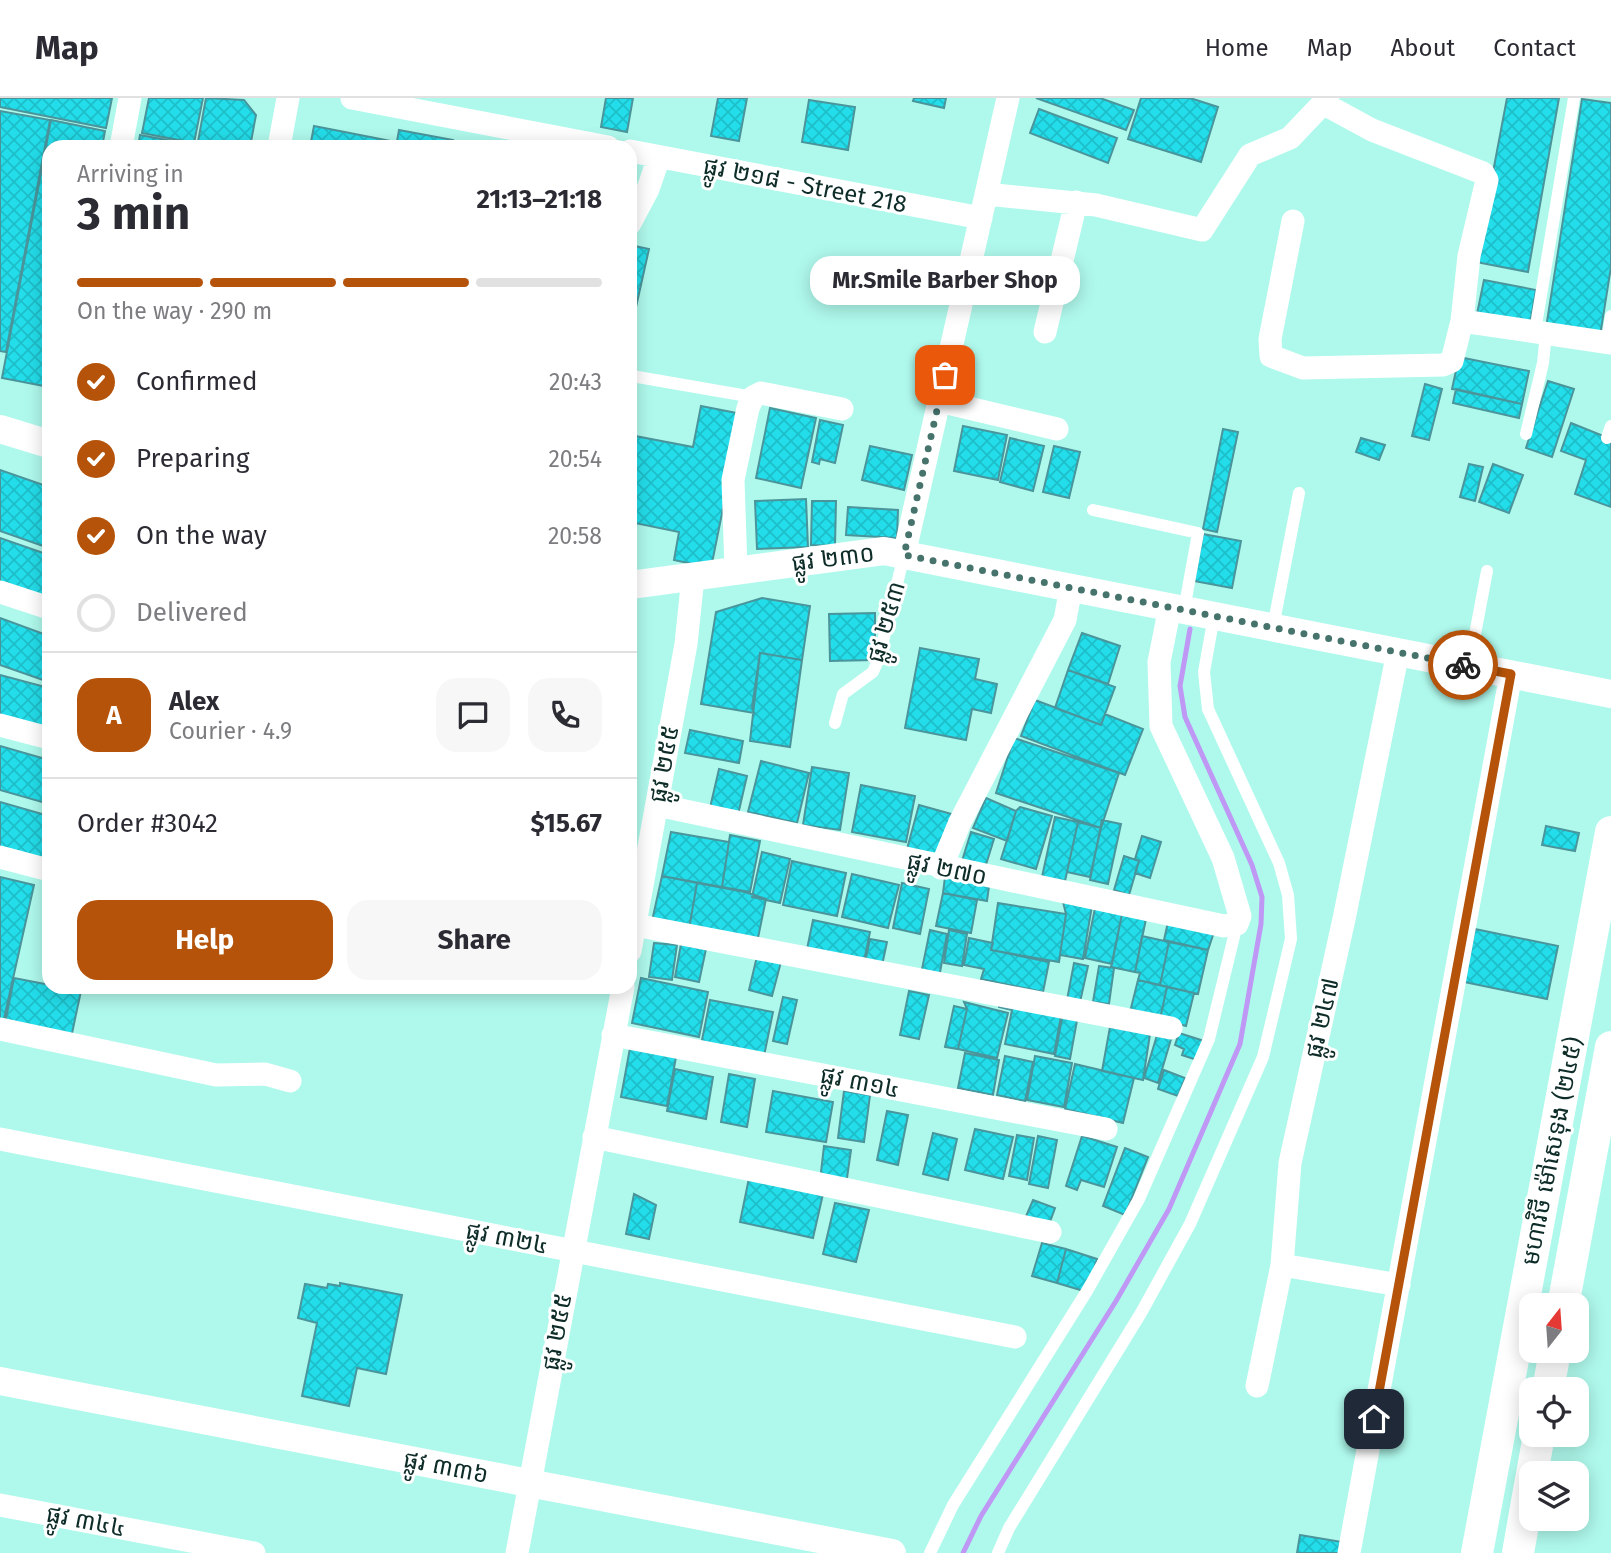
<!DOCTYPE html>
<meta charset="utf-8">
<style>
:root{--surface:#fff;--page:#f7f7f7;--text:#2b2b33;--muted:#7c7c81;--line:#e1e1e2;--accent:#b45309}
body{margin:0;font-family:"Fira Sans","Noto Sans Khmer",sans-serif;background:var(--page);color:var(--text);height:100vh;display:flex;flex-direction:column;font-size:26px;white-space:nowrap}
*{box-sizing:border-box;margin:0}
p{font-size:23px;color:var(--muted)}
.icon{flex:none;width:38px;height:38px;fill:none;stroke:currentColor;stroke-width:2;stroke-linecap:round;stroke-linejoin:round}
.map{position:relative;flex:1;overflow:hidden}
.drawer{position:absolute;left:42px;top:42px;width:595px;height:854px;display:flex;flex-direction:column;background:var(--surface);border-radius:21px;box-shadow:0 4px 18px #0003}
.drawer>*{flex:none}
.needle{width:46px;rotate:17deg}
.controls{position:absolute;left:1519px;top:1195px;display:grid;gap:14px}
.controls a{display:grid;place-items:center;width:70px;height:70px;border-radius:14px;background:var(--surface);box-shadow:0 4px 18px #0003;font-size:35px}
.pin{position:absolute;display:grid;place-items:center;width:60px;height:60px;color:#fff;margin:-30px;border-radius:14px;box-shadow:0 4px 10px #0006}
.courier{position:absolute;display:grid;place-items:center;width:70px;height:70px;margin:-35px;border:5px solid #b45309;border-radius:50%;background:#fff;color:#222;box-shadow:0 2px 9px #0007}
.bubble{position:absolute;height:49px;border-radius:21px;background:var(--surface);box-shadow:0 4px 18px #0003;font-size:23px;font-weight:700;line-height:49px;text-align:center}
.head em{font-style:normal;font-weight:700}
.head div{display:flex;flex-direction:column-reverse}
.head{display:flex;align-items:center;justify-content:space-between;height:119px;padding:0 35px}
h1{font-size:46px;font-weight:700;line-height:52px}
.bar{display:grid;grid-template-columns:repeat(4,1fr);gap:10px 7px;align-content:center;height:84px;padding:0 35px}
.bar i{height:9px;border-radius:5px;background:var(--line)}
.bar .on{background:var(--accent)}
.bar p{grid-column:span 4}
.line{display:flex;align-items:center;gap:18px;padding:0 35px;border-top:2px solid var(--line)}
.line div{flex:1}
.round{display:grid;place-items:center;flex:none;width:74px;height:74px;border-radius:21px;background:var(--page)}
ol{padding:0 35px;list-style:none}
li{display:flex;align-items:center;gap:21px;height:77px}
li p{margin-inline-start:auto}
li .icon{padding:7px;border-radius:50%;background:var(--accent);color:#fff;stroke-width:4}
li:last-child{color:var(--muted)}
li i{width:38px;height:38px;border:4px solid var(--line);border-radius:50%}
.button{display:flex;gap:14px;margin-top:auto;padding:14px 35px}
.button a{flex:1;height:80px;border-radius:21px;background:var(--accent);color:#fff;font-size:28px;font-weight:700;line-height:80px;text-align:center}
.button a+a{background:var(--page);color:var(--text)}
header{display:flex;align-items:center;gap:42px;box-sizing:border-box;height:98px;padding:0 35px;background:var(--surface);border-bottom:2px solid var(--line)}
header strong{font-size:33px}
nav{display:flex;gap:38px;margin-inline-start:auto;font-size:24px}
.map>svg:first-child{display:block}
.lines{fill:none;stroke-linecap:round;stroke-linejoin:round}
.stream{stroke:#be98f4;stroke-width:5}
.building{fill:url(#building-cross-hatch);stroke:#4a959b;stroke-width:2}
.service{stroke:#fff;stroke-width:12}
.minor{stroke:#fff;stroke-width:23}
.tertiary{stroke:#fff;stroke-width:28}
.secondary{stroke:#fff;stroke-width:32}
.done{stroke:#46746d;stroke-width:7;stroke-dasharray:0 12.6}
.route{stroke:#b45309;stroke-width:9}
.labels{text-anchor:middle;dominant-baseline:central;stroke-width:6;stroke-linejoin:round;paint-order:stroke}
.street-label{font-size:24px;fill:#0e2d29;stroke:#fff}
</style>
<header>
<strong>Map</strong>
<nav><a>Home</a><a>Map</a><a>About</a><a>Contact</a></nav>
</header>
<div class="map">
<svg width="1611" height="1455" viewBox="0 0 1611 1455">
<defs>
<pattern id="building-cross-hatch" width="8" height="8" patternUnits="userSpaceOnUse" patternTransform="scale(1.75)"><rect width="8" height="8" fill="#23ddea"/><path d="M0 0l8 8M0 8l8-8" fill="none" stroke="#1ebec9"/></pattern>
</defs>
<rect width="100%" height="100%" fill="#aff9ec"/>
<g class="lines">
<path class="stream" d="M963 1455 981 1418 1116 1203 1169 1111 1240 946 1261 826 1262 799 1252 767 1185 619 1180 588 1190 531"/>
</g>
<path class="building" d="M0 0H112L106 30 0 9Z
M149 0H203L194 45 142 35Z
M206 0 244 2 256 17 250 49H197Z
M606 0H633L627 34 601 29Z
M718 0H747L739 43 711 38Z
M914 0H946L944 10 913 3Z
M1036 0H1100L1134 12 1126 32Z
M1141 0H1190L1218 9 1201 64 1128 41Z
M1507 0H1559L1528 174 1476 164Z
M1582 1 1611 5V169L1600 238 1546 230Z
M809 2 855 9 848 52 802 44Z
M1039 11 1117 40 1108 65 1030 35Z
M0 13 50 22 6 254 0 253Z
M51 22 105 33 102 49H49V289L2 280Z
M314 28 396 44 395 49H310Z
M399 32 453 42 451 49H396Z
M140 37 194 47V49H138Z
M630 147 649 151 636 209 630 208Z
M1484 182 1536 192 1530 226 1477 216Z
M1459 259 1529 273 1522 306 1452 291Z
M1548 283 1574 291 1552 359 1526 350Z
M1425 286 1442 291 1429 342 1412 338Z
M1456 291 1522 306 1519 320 1453 305Z
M701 308 742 316 711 470 674 462 679 434 630 424V337L693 349Z
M770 310 816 320 801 390 756 380Z
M820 322 843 327 835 365 820 361 819 366 812 364Z
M1571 325 1611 341V409L1575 396 1586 362 1561 353Z
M963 328 1007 337 998 382 954 373Z
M1223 331 1238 334 1217 434 1203 431Z
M1010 340 1044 348 1033 393 1000 384Z
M1361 340 1385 347 1379 362 1356 354Z
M870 348 912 357 904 392 862 382Z
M1054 348 1080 354 1069 400 1043 394Z
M1469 366 1483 369 1475 403 1460 399Z
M1493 366 1523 377 1509 415 1479 404Z
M0 372 49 389V450L0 433Z
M806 401 808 449 757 451 755 403Z
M812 403H836L835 448 811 447Z
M848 409 898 412 897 440 846 437Z
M1203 436 1241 443 1232 490 1194 483Z
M0 440 49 457V504L0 488Z
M762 500 810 508 802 562 760 555 752 609 754 615 701 606 716 514Z
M875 515V562L830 563 829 516Z
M0 520 49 538V584L0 567Z
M1082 535 1120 548 1108 586 1068 572Z
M920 550 979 561 975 581 997 586 991 615 972 611 966 642 905 630Z
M760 555 802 562 790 649 750 643Z
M1068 572 1115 589 1101 627 1055 610Z
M0 577 49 590V635L0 621Z
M1035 602 1101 627 1105 616 1143 631 1125 677 1021 638Z
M690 632 743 643 739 665 685 655Z
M1014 640 1119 675 1101 730 996 695Z
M0 648 49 662V706L0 692Z
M761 663 809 675 797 725 748 714Z
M812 669 849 675 840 732 803 727Z
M719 671 747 678 737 721 709 714Z
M861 687 915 698 906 744 852 734Z
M986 700 1016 713 1007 743 973 730Z
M0 704 49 718V762L0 749Z
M919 707 955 717 942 761 907 751Z
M1020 709 1052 718 1036 771 1001 761 1016 713Z
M1055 719 1078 724 1065 783 1042 779Z
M1102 722 1121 726 1108 786 1090 782Z
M1078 724 1101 730 1090 779 1067 774Z
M1546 728 1579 735 1575 753 1542 747Z
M671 734 729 744 722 789 662 778Z
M971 734 994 741 984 773 961 766Z
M730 737 760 743 750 794 722 789Z
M1142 738 1161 744 1150 780 1135 775 1139 763 1135 761Z
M762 754 790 761 780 805 752 799Z
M1124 758 1139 763 1129 797 1114 792Z
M792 763 846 775 837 818 783 807Z
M852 776 899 787 888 830 842 819Z
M662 778 697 785 689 831 652 823Z
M0 779 34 787 3 925 0 924Z
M945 779 989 788 987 803 943 795Z
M697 785 745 794 766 801 758 840 689 831Z
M902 785 929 791 920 836 893 830Z
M943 795 977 802 971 835 936 828Z
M1063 804 1092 808 1083 861 1060 857 1066 816Z
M998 805 1066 816 1059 864 991 852Z
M1095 810 1122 816 1112 866 1085 860Z
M1122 816 1146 821 1135 874 1111 869Z
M813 822 870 834 863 868 806 856Z
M1168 824 1214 834 1208 852 1164 842Z
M1475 831 1558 848 1547 901 1464 884Z
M930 832 947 836 939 880 921 876Z
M949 832 967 836 962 868 944 865Z
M1142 838 1169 844 1160 887 1138 882 1140 875 1135 874Z
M969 840 993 845 991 852 1049 864 1043 894 981 881 984 871 964 867Z
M870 841 887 844 881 872 864 869Z
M1169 844 1208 852 1198 896 1160 887Z
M654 845 677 847 672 882 649 879Z
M681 846 706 851 699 884 675 879Z
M758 854 782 860 772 898 749 892Z
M1074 865 1088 868 1080 904 1067 902Z
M1099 868 1114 870 1109 906 1093 904Z
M14 880 81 893 71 940 5 926Z
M641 880 708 894 699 939 632 925Z
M1138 882 1167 889 1160 921 1130 914Z
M1167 889 1194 895 1186 928 1160 921Z
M909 893 929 897 919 941 900 937Z
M783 899 797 902 787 946 773 943Z
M710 902 773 914 764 958 701 947Z
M1000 902 1061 918 1054 956 1005 946 1012 912 999 909Z
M964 904 1008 915 997 960 958 951 967 911Z
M954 908 967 911 958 951 945 949Z
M1063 915 1078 917 1070 961 1055 958Z
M1110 929 1150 936 1143 982 1102 973Z
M1158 934 1172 938 1158 985 1144 980Z
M1179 935 1204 943 1197 962 1182 957 1184 951 1175 947Z
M630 950 676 959 667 1008 621 999Z
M965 955 999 962 993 997 958 990Z
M1005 958 1033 964 1025 1003 997 997Z
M1035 958 1072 965 1064 1009 1027 1002Z
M1075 966 1134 980 1123 1025 1065 1011Z
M675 971 713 979 706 1021 667 1013Z
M1164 972 1185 980 1178 998 1158 991Z
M729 976 755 981 747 1029 721 1024Z
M773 993 833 1004 826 1044 766 1034Z
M844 993 870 997 864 1044 838 1040Z
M887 1013 908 1017 898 1067 877 1062Z
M975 1031 1013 1039 1003 1081 965 1072Z
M933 1035 957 1041 948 1082 923 1076Z
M1017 1037 1034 1040 1027 1082 1009 1078Z
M1038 1038 1057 1042 1048 1090 1029 1086Z
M1082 1038 1117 1049 1104 1089 1081 1082 1077 1092 1066 1088Z
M824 1048 851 1052 846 1087 820 1083Z
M1125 1050 1148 1059 1125 1117 1103 1108Z
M749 1080 823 1096 813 1140 740 1124Z
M634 1096 656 1107 649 1141 626 1136Z
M1033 1102 1055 1110 1047 1132 1024 1123Z
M835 1105 869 1112 856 1164 823 1156Z
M1042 1145 1066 1151 1057 1185 1032 1178Z
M1066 1151 1097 1161 1087 1194 1057 1185Z
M340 1185 402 1197 386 1276 357 1270 349 1308 302 1298 317 1225 298 1220 305 1186 327 1190 328 1186 340 1188Z
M1300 1437 1342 1444 1340 1455H1297Z"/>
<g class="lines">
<path class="service" d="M1535 233 1574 0
M1607 244 1611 218
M632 278 753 299
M1526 336 1543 265 1546 235
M1607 340 1611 328
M1093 412 1198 435 1184 512
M1273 529 1299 395
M1469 568 1487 473
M835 625 843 596 873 574 879 560 904 457
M930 1455 953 1407 1087 1193 1139 1101 1209 941 1237 826
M998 1455 1009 1430 1141 1215 1190 1126 1263 959 1291 841 1288 797 1279 765 1208 611 1204 574 1214 518"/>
<path class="minor" d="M352 0 608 49
M121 49 130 0
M279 49 288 0
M630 53 981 120
M986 96 1096 107 1202 132 1250 57 1290 40 1328 0
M1293 123 1270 241 1271 258 1303 270 1443 267 1452 263 1462 223 1469 158 1487 82 1483 75 1372 32 1324 6
M630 125 648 91 659 59
M1462 223 1611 245
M1045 234 1076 104
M939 303 1057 331
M904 457 1008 0
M736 472 733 382 748 310 753 299 761 295 842 311
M0 494 49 510
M0 627 49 640
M657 707 1224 828 1237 826 1240 818 1223 760 1161 628 1159 564 1170 509
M0 759 49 772
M941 770 960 724 1065 522 1071 490
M635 827 1171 930
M630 853 686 546 693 479
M0 931 216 977 265 976 290 983
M613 937 1106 1031
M594 1039 1050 1134
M0 1041 1015 1239
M1282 1167 1399 1187
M1257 1288 1282 1167 1290 1065 1344 821 1398 554
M0 1407 254 1455
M517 1455 623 889
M1349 1455 1511 576"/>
<path class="tertiary" d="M0 331 49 346
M630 487 884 453 1611 596
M0 1283 892 1455"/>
<path class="secondary" d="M1563 1208 1611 949
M1548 1292 1555 1253
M1532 1376 1539 1337
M1477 1455 1611 734
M1518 1455 1531 1381"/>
</g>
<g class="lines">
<path class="done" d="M945 277 904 457 1463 567"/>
<path class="route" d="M1374 1321 1511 576 1463 567"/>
</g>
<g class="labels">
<g class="street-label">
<text transform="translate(805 87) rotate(11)">ផ្លូវ ២១៨ - Street 218</text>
<text transform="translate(833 460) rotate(-7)">ផ្លូវ ២៣០</text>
<text transform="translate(886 524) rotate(-74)">ផ្លូវ ២៥៣</text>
<text transform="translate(664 666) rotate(-80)">ផ្លូវ ២៥៥</text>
<text transform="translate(947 771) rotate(12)">ផ្លូវ ២៧០</text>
<text transform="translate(1322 920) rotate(-77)">ផ្លូវ ២៤៧</text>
<text transform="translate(860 984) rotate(11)">ផ្លូវ ៣១៤</text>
<text transform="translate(1552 1053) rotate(-79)">មហាវិថី ម៉ៅសេទុង (២៤៥)</text>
<text transform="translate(507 1140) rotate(11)">ផ្លូវ ៣២៤</text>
<text transform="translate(557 1234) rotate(-80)">ផ្លូវ ២៥៥</text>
<text transform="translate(446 1369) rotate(11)">ផ្លូវ ៣៣៦</text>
<text transform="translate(86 1423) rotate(11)">ផ្លូវ ៣៤៤</text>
</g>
</g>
</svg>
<div class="controls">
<a><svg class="needle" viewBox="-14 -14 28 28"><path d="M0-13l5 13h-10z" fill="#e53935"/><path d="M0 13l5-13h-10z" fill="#7c7c81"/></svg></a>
<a><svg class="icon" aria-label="locate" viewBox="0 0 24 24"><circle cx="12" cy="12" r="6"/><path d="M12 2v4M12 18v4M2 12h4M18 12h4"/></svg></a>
<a><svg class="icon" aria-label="layers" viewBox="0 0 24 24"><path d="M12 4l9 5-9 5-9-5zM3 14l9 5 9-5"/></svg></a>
</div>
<div class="pin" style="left:945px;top:277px;background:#ea580c"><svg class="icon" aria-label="bag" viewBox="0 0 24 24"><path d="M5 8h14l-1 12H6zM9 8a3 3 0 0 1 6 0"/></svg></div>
<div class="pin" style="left:1374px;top:1321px;background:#1f2937"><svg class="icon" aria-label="home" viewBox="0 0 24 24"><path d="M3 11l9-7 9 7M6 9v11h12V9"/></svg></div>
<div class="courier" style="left:1463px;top:567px"><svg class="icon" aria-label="bike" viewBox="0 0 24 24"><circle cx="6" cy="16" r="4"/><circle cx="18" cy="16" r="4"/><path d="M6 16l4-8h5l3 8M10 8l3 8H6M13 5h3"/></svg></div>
<div class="bubble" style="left:810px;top:158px;width:270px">Mr.Smile Barber Shop</div>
<section class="drawer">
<div class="head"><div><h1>3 min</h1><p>Arriving in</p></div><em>21:13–21:18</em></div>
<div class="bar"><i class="on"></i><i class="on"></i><i class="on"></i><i></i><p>On the way · 290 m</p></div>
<ol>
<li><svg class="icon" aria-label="check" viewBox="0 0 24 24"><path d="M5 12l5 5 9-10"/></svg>Confirmed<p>20:43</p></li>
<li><svg class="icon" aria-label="check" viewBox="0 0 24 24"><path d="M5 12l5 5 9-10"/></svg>Preparing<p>20:54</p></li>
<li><svg class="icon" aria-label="check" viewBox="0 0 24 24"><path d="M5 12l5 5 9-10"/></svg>On the way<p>20:58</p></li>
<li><i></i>Delivered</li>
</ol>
<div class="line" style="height:126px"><b class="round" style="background:var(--accent);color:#fff">A</b><div><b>Alex</b><p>Courier · 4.9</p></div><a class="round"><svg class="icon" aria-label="chat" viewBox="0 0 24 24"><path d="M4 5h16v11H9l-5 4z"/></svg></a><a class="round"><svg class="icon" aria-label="phone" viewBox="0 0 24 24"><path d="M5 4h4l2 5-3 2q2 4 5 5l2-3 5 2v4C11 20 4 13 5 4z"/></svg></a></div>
<div class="line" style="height:91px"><div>Order #3042</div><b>$15.67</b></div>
<div class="button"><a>Help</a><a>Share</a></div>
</section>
</div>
